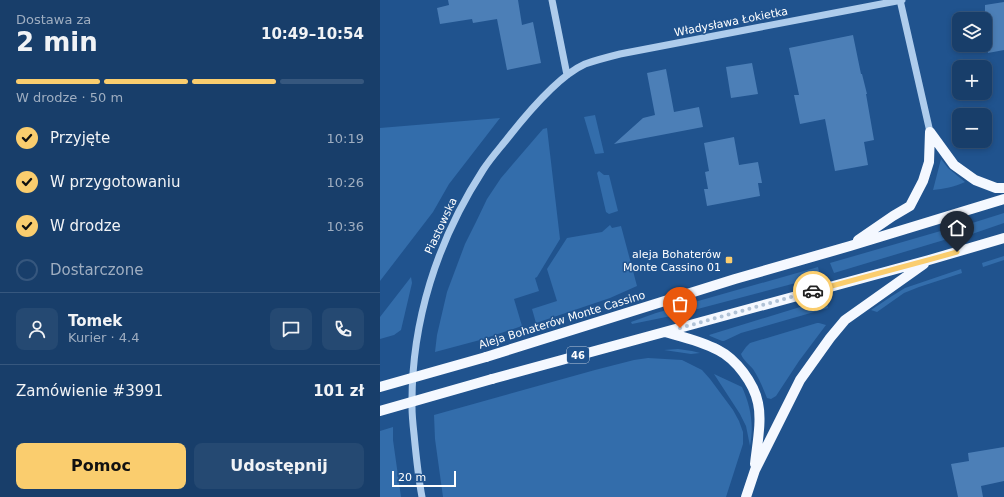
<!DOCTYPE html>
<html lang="pl">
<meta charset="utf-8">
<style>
:root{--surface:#183e6a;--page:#254972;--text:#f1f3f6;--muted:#9faec1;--line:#36577e;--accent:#facd6e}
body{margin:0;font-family:"DejaVu Sans",sans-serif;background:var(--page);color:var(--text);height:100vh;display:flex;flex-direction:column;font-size:15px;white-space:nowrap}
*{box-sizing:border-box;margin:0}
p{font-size:13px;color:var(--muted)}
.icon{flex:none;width:22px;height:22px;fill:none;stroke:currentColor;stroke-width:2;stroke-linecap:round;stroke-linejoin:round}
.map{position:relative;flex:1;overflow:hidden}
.panel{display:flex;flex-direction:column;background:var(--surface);width:380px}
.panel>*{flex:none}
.buttons{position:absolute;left:572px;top:12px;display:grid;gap:8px}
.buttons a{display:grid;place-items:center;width:40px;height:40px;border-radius:8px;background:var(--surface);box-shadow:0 2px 6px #0003,0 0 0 1px var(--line);font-size:20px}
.scale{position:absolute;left:12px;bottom:10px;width:64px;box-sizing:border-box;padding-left:4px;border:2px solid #fff;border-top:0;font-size:11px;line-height:14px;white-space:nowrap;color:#fff;-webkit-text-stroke:3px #20538e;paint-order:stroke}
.pin{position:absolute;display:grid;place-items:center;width:34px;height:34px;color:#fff;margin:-41px -17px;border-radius:50% 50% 50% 0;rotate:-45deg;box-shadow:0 0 4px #0007}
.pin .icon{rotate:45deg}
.courier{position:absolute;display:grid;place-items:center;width:40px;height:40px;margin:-20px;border:3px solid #facd6e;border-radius:50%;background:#fff;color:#222;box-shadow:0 1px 5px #0007}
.summary em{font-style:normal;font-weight:800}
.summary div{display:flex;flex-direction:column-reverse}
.summary{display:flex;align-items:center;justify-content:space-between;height:68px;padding:0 16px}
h1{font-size:26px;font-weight:800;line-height:30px}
.bar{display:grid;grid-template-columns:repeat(4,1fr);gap:6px 4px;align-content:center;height:48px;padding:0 16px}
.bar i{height:5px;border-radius:3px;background:var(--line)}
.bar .selected{background:var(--accent)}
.bar p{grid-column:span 4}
.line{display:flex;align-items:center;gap:10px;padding:0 16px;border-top:1px solid var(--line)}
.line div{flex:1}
.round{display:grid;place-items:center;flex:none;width:42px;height:42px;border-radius:8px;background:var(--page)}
ol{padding:0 16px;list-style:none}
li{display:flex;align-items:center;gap:12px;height:44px}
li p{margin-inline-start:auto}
li .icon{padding:4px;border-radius:50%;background:var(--accent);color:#111;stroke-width:4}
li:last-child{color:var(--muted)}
li i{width:22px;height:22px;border:2px solid var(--line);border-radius:50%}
.button{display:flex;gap:8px;margin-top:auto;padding:8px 16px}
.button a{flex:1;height:46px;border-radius:8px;background:var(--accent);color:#111;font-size:16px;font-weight:800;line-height:46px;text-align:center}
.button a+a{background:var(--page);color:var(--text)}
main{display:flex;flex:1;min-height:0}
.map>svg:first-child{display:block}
.green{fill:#336dab}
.building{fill:#4c7fb7}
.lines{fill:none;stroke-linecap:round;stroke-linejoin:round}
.minor{stroke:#aeccec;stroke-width:7}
.major{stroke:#f4f8ff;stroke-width:10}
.major-bridge{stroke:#f4f8ff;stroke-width:10}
.done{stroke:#b1c3d7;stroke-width:4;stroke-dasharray:0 7.2}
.route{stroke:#facd6e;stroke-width:5}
.poi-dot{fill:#facd6e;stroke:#20538e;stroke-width:1.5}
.labels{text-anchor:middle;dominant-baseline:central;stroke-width:3;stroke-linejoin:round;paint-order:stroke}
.shield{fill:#20538e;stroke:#bccbdd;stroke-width:1}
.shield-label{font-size:10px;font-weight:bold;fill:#fff}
.street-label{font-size:11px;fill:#fff;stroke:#20538e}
.poi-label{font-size:11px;fill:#fff;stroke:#20538e;text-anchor:end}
</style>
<main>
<section class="panel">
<div class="summary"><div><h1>2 min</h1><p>Dostawa za</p></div><em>10:49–10:54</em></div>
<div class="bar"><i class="selected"></i><i class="selected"></i><i class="selected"></i><i></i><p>W drodze · 50 m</p></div>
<ol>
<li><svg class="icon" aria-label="check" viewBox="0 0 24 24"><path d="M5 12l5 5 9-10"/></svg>Przyjęte<p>10:19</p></li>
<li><svg class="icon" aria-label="check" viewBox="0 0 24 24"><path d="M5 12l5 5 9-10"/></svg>W przygotowaniu<p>10:26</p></li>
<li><svg class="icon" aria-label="check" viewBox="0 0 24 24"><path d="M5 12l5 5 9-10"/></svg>W drodze<p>10:36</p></li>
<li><i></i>Dostarczone</li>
</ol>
<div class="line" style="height:72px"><a class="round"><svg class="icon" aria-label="person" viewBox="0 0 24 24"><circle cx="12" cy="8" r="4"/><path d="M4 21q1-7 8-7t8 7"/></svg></a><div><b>Tomek</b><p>Kurier · 4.4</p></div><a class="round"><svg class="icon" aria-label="chat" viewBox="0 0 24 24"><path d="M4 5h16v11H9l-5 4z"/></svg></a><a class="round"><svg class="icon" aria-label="phone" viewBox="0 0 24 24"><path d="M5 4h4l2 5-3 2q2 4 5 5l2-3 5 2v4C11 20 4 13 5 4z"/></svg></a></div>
<div class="line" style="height:52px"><div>Zamówienie #3991</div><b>101 zł</b></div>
<div class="button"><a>Pomoc</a><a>Udostępnij</a></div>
</section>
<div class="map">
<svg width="624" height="497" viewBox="0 0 624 497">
<rect width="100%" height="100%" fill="#20538e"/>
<path class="green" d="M215 115 224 153 215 154 204 117Z
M120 118 69 184 53 212 0 281V128Z
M167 128 180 239 157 277 155 278 159 291 134 299 142 326 100 340 55 352 57 335 67 292 85 244 96 222 107 199 121 178 163 129Z
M561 159 568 168 585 182C574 187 564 189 553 190Z
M219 171 224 175H229L238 211 229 214 226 212 217 173Z
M624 213V223L592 234 589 224Z
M230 225 232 228 241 226 257 286 230 298 156 323 152 309 177 301 167 269 187 238 222 232Z
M571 228 574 237 454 273 450 263Z
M624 256V260L603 267 602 263Z
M438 267 440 276 427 280 291 316 252 324 251 322 276 313Z
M581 269 582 273 539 287 524 293 497 312 491 310 512 296 525 288Z
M31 277 32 283 21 330 14 335 0 339V317Z
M446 299 448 308 361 333 344 341H342L330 336 329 335Z
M437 323H439L446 325 419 361 396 396 391 399 387 398C383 388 379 378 373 369 369 364 363 360 361 354L366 347 370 343Z
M298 349 312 351 320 353 311 354 284 350Z
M268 358 302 360 322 370 330 379 353 410 359 421 363 432V444L346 497H63L55 439 54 415 215 370 254 360Z
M334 374 362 387C371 407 374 425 370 446L366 426 360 414Z
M13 427V440L21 497H0V431Z"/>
<path class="building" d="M68 0H138L142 25 153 22 161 63 127 70 117 19 93 23 92 19 60 24 57 8 69 5Z
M624 2V50L608 53 605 35V5Z
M473 35 481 74H482L487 94H486L494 140 484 142 488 165 455 171 445 119 420 124 414 95H419L409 48Z
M372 63 378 94 351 98 346 67Z
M286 69 294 112 319 107 323 127 234 144 263 118 275 115 267 73Z
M354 137 359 165 378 162 382 183H378L380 196 327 206 324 189H328L325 172 329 171 324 143Z
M624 447V481L601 486 603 497H578L571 464 589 461 588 453Z"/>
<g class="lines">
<path class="minor" d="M172 0 187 75
M520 0 550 132
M42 497C38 476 36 455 34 434 33 425 32 416 32 407 31 322 57 241 103 170 110 159 119 149 127 139 145 116 178 76 205 64 216 60 228 57 240 54L522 0"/>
<path class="major" d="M550 132 574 165 595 180 616 188H624
M478 240 513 216 530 206 543 181 549 162 550 132
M285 332C303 337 321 341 338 350 356 359 374 383 378 403 382 421 377 445 375 464
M106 357 355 279 470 246 624 199
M112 379 549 260 624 238
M366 497 375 470 420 380 450 338 465 320 544 264"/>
<path class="major-bridge" d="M0 387 106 357
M0 411 112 379"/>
</g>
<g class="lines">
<path class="done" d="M300 328 433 291"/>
<path class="route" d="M433 291 548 260 577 252"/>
</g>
<rect class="poi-dot" x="345" y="256" width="8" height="8" rx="2"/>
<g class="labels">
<rect class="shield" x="187" y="347" width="22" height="16" rx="3"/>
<g class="shield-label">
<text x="198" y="355">46</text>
</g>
<g class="street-label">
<text transform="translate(351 22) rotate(-11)">Władysława Łokietka</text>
<text transform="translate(61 226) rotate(-65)">Piastowska</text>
<text transform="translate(182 320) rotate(-17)">Aleja Bohaterów Monte Cassino</text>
</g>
<g class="poi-label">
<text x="341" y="254">aleja Bohaterów<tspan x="341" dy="13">Monte Cassino 01</tspan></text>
</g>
</g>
</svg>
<div class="buttons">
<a><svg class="icon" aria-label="layers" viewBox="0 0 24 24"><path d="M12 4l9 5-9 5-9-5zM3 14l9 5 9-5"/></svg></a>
<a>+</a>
<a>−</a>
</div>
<div class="scale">20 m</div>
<div class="pin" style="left:300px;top:328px;background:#ea580c"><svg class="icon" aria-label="bag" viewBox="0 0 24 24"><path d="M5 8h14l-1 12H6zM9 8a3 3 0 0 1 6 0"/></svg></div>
<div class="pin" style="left:577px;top:252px;background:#1f2937"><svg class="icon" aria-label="home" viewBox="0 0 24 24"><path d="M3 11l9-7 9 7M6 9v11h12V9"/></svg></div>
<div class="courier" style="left:433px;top:291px"><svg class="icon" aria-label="car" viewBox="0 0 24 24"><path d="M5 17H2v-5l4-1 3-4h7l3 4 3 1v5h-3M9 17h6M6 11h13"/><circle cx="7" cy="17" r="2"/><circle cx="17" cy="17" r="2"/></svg></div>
</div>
</main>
